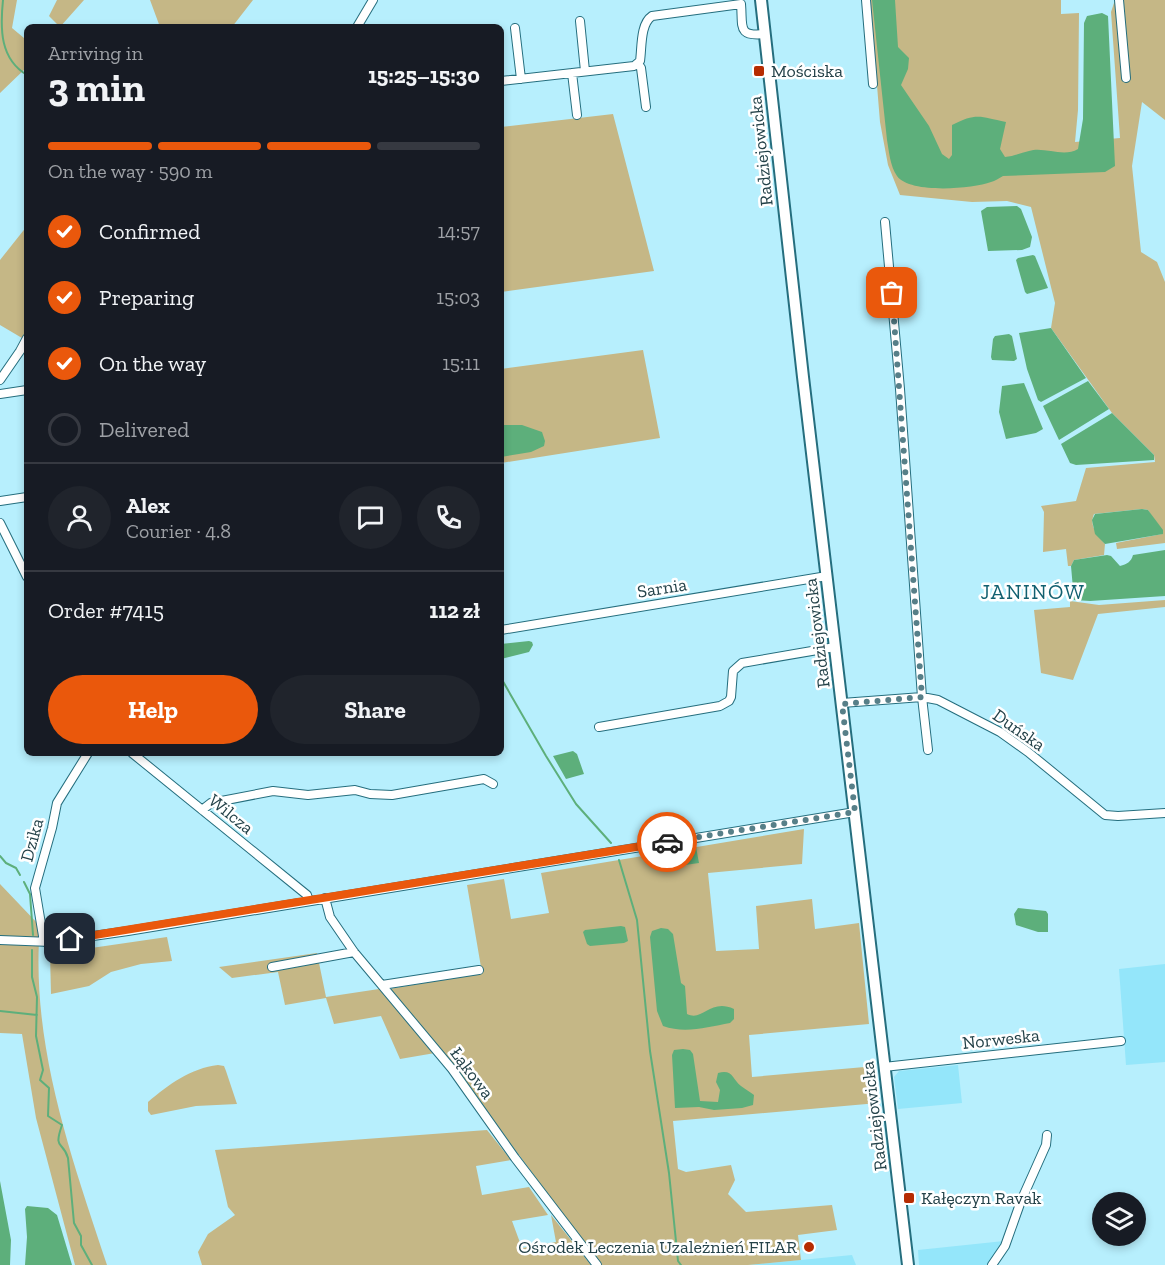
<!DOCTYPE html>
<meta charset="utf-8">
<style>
:root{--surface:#171b24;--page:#20242c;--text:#f1f3f6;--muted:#9ea1a6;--line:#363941;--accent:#ea580c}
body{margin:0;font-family:"Zilla Slab",serif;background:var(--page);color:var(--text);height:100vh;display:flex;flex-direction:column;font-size:22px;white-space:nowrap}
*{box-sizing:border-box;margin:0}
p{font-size:20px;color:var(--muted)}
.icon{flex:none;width:33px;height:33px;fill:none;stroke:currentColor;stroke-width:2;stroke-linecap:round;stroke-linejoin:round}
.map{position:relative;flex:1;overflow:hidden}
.side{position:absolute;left:24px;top:24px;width:480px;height:732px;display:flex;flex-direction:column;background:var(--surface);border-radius:9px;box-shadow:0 3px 9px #0003}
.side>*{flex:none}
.tools{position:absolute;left:1092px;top:1192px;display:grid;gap:12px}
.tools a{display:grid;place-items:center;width:54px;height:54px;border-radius:50%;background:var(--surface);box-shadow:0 3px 9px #0003;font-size:30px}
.pin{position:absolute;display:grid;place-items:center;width:51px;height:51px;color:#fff;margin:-26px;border-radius:12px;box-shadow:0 3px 9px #0006}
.courier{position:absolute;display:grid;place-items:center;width:60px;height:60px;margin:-30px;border:4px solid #ea580c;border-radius:50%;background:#fff;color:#222;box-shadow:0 2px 8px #0007}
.headline em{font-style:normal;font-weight:700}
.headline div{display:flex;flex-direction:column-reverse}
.headline{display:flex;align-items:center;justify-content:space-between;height:102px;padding:0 24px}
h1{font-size:39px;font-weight:700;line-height:45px}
.bar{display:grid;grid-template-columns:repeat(4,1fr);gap:9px 6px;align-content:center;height:72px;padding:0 24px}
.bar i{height:8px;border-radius:4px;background:var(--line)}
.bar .on{background:var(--accent)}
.bar p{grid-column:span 4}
.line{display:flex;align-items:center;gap:15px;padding:0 24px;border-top:2px solid var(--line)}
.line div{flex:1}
.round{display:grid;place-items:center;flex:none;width:63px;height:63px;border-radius:32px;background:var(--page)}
ol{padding:0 24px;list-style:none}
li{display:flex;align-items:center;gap:18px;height:66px}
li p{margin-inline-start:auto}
li .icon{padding:6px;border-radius:50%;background:var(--accent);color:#fff;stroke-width:4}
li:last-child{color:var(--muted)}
li i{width:33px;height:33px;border:3px solid var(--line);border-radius:50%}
.action{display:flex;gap:12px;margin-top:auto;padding:12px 24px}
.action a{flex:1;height:69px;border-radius:36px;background:var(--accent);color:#fff;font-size:24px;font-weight:700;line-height:69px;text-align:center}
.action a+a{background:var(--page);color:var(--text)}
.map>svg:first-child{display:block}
.built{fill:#94e6fa}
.green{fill:#c5b786}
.water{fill:#5daf7b}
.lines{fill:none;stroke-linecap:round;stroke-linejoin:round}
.stream{stroke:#5daf7b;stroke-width:2}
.minor-casing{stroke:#256e7e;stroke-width:10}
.major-casing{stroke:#256e7e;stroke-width:14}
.minor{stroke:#fff;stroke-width:8}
.major{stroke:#fff;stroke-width:10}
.done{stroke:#577f88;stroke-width:6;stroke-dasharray:0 10.8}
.route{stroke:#ea580c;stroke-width:8}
.poi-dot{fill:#b62c02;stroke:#fff;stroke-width:2}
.labels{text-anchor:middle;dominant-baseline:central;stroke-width:5;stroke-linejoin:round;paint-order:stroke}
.poi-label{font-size:18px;fill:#244249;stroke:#fff;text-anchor:start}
.street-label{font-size:18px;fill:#244249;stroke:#fff}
.quarter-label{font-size:21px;letter-spacing:1.5px;fill:#116070;stroke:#fff}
</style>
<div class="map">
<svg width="1165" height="1265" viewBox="0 0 1165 1265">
<rect width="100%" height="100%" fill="#b7effd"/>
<path class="built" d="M1165 964V1062L1126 1065 1119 969Z
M958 1065 962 1103 898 1109 894 1077 899 1071Z
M1004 1241 988 1265H919L918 1250Z
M852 1255 856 1265H748L801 1260Z"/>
<path class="green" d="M0 0H17L12 28 24 38H27V67L0 93Z
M57 0H84L60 27 49 16Z
M150 0H253L232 27H160Z
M870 0H1061V14L1079 13 1078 110 1075 142 1120 138 1111 12 1115 0H1165V120L1142 102 1132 166 1141 252 1157 262 1165 282V543L1117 549 1116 543 1162 534 1148 510 1142 509 1094 514C1089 526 1097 535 1105 544L1104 555 1074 560 1071 566H1068L1066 549 1043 552 1044 512 1041 506 1076 501 1086 468 1155 462 1154 455 1112 413 1051 328 1055 303 1031 207 1007 201 972 202 900 195 888 165 880 122Z
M613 114 654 271 501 292V127Z
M27 226V329L22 338 0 325V260Z
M643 350 660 438 501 463V369Z
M1165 600V607L1098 614 1073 680 1041 673 1034 610 1070 607V601L1099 605Z
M804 829 802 864 708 873 716 951 759 949 756 906 812 899 815 929 859 923 869 1024 749 1035 752 1077 876 1066 878 1103 673 1121 678 1169 686 1172 731 1165 735 1180 728 1194 746 1212 832 1205 837 1230 798 1235 801 1260 748 1265H601L455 1069 389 989 482 973 467 885 504 879 511 919 549 913 541 873Z
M0 884 40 926C30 1043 71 1156 107 1265H75L36 1118 22 1034 0 1033Z
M167 937 172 961 141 964 111 972 89 986 51 994 50 954Z
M317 953 326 997 379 989 435 1053 400 1059 381 1016 334 1024 326 998 285 1005 278 972 232 978 219 967Z
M218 1065 224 1066 226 1071 237 1104 196 1106 151 1115 148 1111V1102C168 1085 191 1068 218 1065Z
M487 1130 511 1160 476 1166 482 1195 529 1187 548 1215 512 1221 522 1248 556 1242 551 1215 591 1265H202L198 1252 208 1234 235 1215 228 1207 215 1150Z"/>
<path class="water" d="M872 0H895L898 47 909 58 908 69 901 85 929 126 942 154 949 159 952 155V125C977 112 981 117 1006 122L1000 149 1005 157C1014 156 1021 153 1029 151 1044 146 1063 158 1078 149L1083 119 1084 23 1087 16 1102 13 1108 16 1115 166 1105 172 1003 176C999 178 995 181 991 182 972 189 910 194 897 176 890 166 889 151 887 140Z
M1017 206 1021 209 1032 237 1030 247 1022 250 988 251 981 211 987 207Z
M1033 255 1035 256 1048 288 1027 294 1025 292 1016 260 1018 258Z
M1051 328 1086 378 1041 402 1038 400 1027 369 1019 333Z
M1009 334 1012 336 1017 359 1014 361 992 360 991 357 993 339 995 336Z
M1088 381 1109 409 1059 440 1043 406Z
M1024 383 1043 429 1036 433 1006 439 999 412 1002 386Z
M1112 413 1154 455V460L1076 465 1070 463 1061 444Z
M501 425H522L542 432 545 441 544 446 531 452 501 457Z
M1142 509 1148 510 1163 530V534L1105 544 1095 534 1092 520 1095 514Z
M1165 550V596L1090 601 1074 600 1071 566 1074 560 1107 555 1111 556 1120 566C1127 564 1131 562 1133 555Z
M529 641 532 642 533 645 529 652 501 659V644Z
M573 751 577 754 584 774 566 779 553 756Z
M696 847 699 863 678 866 674 855 676 852Z
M1018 908 1046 911 1048 914V932H1038L1016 925 1014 914Z
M621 926 625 927 628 941 624 943 590 946 587 944 583 932 585 930Z
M661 928 668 929 673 934 681 983 685 986 687 1014C703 1022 710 998 734 1009V1019L730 1023C708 1027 685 1034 663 1026L657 1011 650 937 652 931Z
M683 1049 690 1050 693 1054 700 1101 718 1102 720 1090 716 1082 718 1073C733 1069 732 1079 741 1086 745 1089 750 1092 754 1095L753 1105 742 1108 714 1110 699 1107 675 1108 672 1055 674 1050Z
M0 1181 11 1240 10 1265H0Z
M27 1206 48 1208 57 1215 72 1265H25L27 1237 25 1209Z"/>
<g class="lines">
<path class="stream" d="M3 0C0 29 0 59 27 75
M501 678 546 756 576 804 611 843
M0 856 6 863 16 868 20 875
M619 860 637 920 650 1051 669 1173 678 1261 681 1265
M24 882 30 894 33 935
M32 950V977L37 997 36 1036 43 1070 40 1080 49 1088 48 1116 62 1125C53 1151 63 1140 68 1158L74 1223 81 1236V1245L92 1265
M0 1011 37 1015"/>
<defs>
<path id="minor" d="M866 0 873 84
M1119 0 1126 78
M580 21 585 71
M357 27 373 0
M515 28 521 79
M638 64 641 68 646 107
M572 73 577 115
M501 81 634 66 640 61C642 48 640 24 652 16L741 4C743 27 737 37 765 34
M885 222 900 389 922 697 928 750
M0 380 20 351 27 338
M0 394 27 390
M0 501 27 497
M0 523 27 577
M501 630 827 576
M842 703 922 697 938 700 1000 732 1028 752 1105 815 1118 816 1165 813
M599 727 720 706 729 701 731 697 733 671 742 663 835 647
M132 753 307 895 309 901
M202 810 211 803 273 791 308 795 355 790 370 794 392 795 484 779 493 784
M325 898 330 917 354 952 452 1069 515 1158 597 1265
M0 940 51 942 128 931 855 812
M44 942 35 888 52 828 57 803 88 753
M272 967 354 952
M382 985 479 970
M884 1067 1121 1041
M992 1265 1005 1246 1021 1201 1046 1145 1047 1135"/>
<path id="major" d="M761 0 803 377 908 1265"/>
</defs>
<use href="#minor" class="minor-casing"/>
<use href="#major" class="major-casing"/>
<use href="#minor" class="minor"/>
<use href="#major" class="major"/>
</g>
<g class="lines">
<path class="done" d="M667 842 855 812 842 704 922 697 892 293"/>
<path class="route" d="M70 939 667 842"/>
</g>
<g class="poi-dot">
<rect x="753" y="65" width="12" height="12" rx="3"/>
<rect x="903" y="1192" width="12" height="12" rx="3"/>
<circle cx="809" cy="1247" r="6"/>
</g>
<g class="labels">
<g class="poi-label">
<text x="771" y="71">Mościska</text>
<text x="921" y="1198">Kałęczyn Ravak</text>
<text x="797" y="1247" text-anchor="end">Ośrodek Leczenia Uzależnień FILAR</text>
</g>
<g class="street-label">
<text transform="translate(761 151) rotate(-96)">Radziejowicka</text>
<text transform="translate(662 588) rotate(-9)">Sarnia</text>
<text transform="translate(817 633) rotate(-97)">Radziejowicka</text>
<text transform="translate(1019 730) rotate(35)">Duńska</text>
<text transform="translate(231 814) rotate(39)">Wilcza</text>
<text transform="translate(32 840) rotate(-75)">Dzika</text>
<text transform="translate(1001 1039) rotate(-6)">Norweska</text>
<text transform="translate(472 1073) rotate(53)">Łąkowa</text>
<text transform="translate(874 1116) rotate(-97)">Radziejowicka</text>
</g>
<g class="quarter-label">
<text x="1033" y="591">JANINÓW</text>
</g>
</g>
</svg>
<div class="tools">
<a><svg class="icon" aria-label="layers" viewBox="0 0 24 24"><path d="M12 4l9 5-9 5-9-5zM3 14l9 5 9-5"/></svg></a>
</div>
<div class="pin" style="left:892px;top:293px;background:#ea580c"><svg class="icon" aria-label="bag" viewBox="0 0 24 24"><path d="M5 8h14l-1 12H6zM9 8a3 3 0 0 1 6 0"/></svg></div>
<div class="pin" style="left:70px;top:939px;background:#1f2937"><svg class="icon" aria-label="home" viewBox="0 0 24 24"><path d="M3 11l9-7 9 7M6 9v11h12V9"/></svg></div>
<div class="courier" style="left:667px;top:842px"><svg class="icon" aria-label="car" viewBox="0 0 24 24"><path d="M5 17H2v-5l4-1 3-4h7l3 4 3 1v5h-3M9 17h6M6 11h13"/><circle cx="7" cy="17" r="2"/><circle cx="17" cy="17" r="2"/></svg></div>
<section class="side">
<div class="headline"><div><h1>3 min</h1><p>Arriving in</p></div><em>15:25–15:30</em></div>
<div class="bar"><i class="on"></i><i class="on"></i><i class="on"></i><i></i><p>On the way · 590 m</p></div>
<ol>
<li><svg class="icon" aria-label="check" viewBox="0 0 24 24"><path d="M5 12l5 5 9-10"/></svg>Confirmed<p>14:57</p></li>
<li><svg class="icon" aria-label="check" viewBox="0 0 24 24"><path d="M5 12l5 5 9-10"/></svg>Preparing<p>15:03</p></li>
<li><svg class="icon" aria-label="check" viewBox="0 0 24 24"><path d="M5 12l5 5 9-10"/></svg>On the way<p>15:11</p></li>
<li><i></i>Delivered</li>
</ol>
<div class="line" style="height:108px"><a class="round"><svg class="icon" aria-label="person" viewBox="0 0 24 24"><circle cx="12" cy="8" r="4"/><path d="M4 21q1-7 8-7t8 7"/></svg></a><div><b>Alex</b><p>Courier · 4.8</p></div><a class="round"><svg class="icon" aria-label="chat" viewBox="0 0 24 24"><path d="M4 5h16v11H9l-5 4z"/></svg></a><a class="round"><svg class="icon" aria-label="phone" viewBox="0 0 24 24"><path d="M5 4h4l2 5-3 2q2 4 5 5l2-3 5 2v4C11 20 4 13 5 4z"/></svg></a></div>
<div class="line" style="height:78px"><div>Order #7415</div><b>112 zł</b></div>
<div class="action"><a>Help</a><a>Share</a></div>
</section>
</div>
